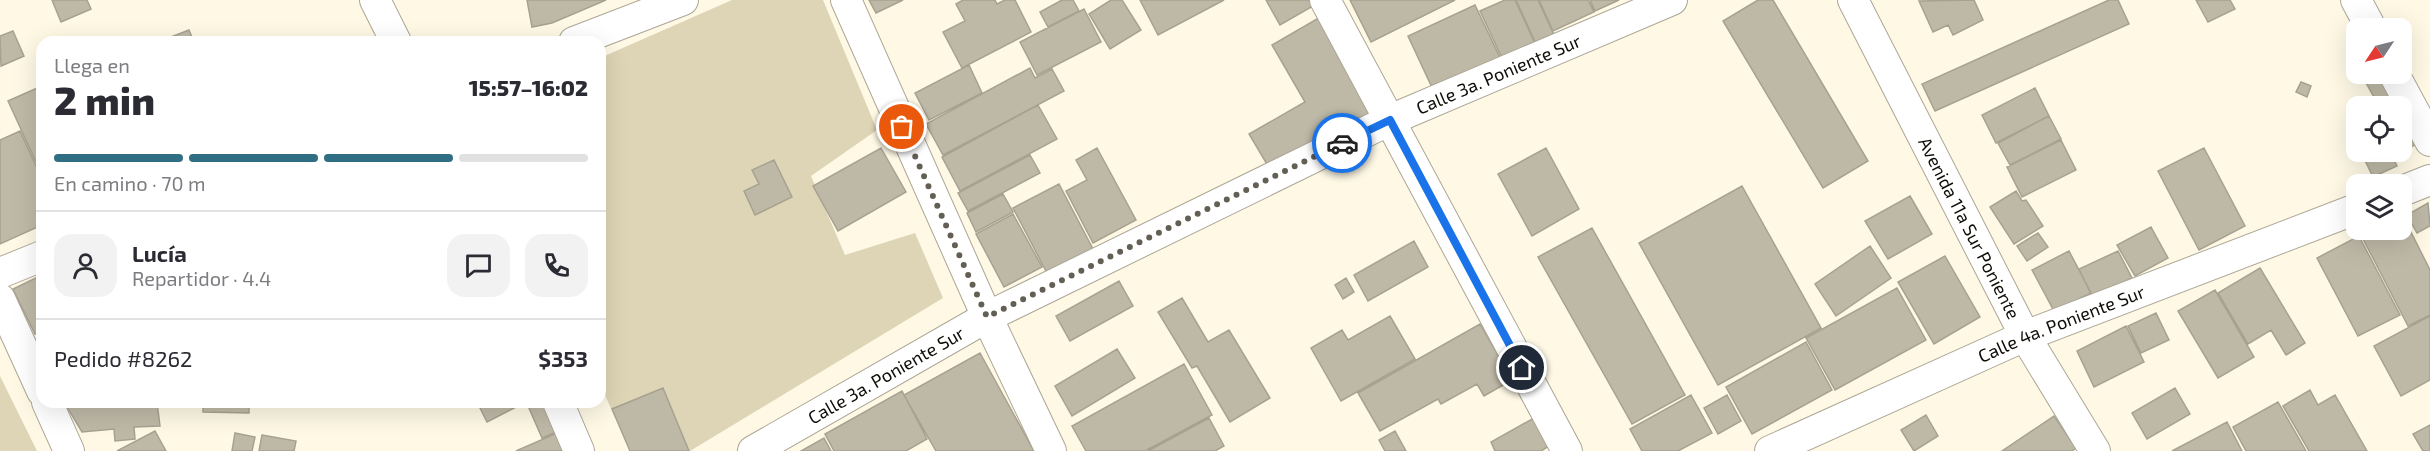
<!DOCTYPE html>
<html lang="es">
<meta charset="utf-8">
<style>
:root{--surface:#fff;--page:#f2f2f3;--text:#2b2b33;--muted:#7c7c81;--line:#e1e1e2;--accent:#2f6e83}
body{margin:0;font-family:"Exo 2",sans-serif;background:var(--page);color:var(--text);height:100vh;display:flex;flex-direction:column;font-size:22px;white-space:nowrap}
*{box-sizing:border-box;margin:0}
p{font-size:20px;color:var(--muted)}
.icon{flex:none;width:33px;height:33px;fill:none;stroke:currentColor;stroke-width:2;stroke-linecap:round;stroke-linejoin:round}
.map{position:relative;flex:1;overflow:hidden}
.side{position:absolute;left:36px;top:36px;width:570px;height:372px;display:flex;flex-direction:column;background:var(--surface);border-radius:18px;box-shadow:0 6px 24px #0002}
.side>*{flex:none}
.needle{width:39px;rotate:235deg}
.fabs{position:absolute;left:2346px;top:18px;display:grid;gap:12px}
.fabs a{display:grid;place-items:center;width:66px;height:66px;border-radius:12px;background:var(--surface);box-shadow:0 6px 24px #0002;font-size:30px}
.pin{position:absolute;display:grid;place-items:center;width:51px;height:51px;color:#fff;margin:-26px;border:3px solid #fff;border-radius:50%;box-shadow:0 2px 6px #0007}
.courier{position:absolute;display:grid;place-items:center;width:60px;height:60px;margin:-30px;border:4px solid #1a73e8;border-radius:50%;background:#fff;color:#222;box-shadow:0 2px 8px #0007}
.headline em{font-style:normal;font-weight:800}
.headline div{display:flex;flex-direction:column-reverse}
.headline{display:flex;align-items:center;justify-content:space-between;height:102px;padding:0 18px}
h1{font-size:39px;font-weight:800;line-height:45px}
.bar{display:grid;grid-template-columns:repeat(4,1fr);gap:9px 6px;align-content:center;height:72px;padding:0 18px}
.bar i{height:8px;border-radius:4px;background:var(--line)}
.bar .selected{background:var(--accent)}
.bar p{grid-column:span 4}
.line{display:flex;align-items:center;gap:15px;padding:0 18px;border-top:2px solid var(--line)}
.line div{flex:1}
.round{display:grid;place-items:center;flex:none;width:63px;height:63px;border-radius:18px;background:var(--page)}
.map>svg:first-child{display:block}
.green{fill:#ded5b7}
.building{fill:#beb9a7;stroke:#a7a290;stroke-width:1.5}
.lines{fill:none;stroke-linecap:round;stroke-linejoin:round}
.minor-casing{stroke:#aca695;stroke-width:32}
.minor{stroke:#fff;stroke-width:30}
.done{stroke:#635f55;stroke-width:6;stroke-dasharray:0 10.8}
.route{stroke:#1a73e8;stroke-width:8}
.labels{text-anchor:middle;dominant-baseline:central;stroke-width:5;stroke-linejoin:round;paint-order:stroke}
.street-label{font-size:18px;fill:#0f0d07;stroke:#fff}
</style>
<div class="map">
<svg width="2430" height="451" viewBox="0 0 2430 451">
<rect width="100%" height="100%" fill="#fef8e5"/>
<path class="green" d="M732 0H823L877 130 811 176 845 255 915 233 943 298 690 451H630L600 384V58Z
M0 376 37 451H0Z"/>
<path class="building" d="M52 0H87L91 9 61 22Z
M527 0H606L552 23 532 27Z
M869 0H903L876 13Z
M963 0H995L997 4 1005 0H1015L1031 32 962 68 943 32 965 21 956 4Z
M1062 0H1073L1079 11 1048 27 1040 12Z
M1111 0H1122L1141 30 1110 49 1089 14Z
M1140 0H1224L1158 35Z
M1266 0H1310L1313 6 1280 25Z
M1350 0H1455L1371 42Z
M1505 0H1515L1535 43 1502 58 1480 11Z
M1516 0H1538L1555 37 1537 46Z
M1539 0H1588L1594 12 1553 31Z
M1590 0H1619L1595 11Z
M1758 0H1773L1868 161 1823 188 1723 21Z
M1974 0 1983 20 1953 35 1948 25 1933 32 1919 1Z
M2109 0H2118L2129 24 1935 111 1922 84Z
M2196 0H2230L2235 9 2208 22Z
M1475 5 1503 64 1436 96 1408 36Z
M1084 9 1101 42 1037 75 1020 42Z
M1322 16 1377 110 1271 171 1249 134 1305 102 1272 45Z
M189 30 194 42H173L171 37Z
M13 31 24 56 1 66 0 36Z
M969 65 982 93 929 120 915 93Z
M1030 68 1035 78 1052 69 1064 91 943 155 926 124Z
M2361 74H2387L2399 97 2379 106Z
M2301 82 2311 86 2307 97 2296 92Z
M42 86V175L8 101Z
M2035 88 2049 116 1996 143 1982 115Z
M1038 105 1057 139 960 191 942 157Z
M2402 110 2417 144 2392 156 2397 166 2373 177 2361 152H2402Z
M2049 116 2061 139 2010 165 1998 143Z
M20 131 42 179V225L0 244V140Z
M2061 140 2076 170 2022 197 2007 167Z
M881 148 906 192 838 231 813 186Z
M1097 148 1136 220 1093 243 1066 191 1087 180 1076 160Z
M1546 148 1579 209 1532 236 1498 174Z
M2204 148 2245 226 2199 250 2158 171Z
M1030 155 1040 173 968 211 958 193Z
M774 160 792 197 755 215 744 191 759 184 752 170Z
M1059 184 1094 251 1048 275 1013 208Z
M1742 186 1821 328 1718 385 1639 243Z
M2016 191 2022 201 2026 200 2043 226 2014 244 1990 207Z
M1003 194 1013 212 976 232 967 213Z
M1910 196 1932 234 1888 259 1865 221Z
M2428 203 2430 226 2417 233 2407 215Z
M1013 214 1042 267 1004 287 976 234Z
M2402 214 2430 270V315L2408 326 2360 233 2367 230H2402Z
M2151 227 2168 258 2135 276 2117 245Z
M1592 228 1685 395 1632 424 1538 257Z
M2038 233 2048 247 2027 261 2017 246Z
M2359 236 2400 315 2358 336 2317 258Z
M1414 241 1428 267 1368 301 1354 275Z
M1870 246 1891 278 1836 316 1815 284Z
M2069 251 2091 293 2054 311 2032 270Z
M2118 251 2132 278 2093 298 2079 269Z
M1945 256 1980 317 1934 344 1898 282Z
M2260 268 2305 343 2286 355 2271 330 2248 344 2218 293Z
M42 275V332L35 334 13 289Z
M1346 278 1354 292 1343 299 1335 285Z
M1119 281 1133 306 1070 341 1056 316Z
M1897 288 1926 340 1835 390 1806 338Z
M2215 290 2254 357 2218 378 2178 311Z
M1182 298 1208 342 1229 330 1270 398 1230 422 1197 366 1192 368 1158 312Z
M2156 313 2169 340 2141 353 2128 326Z
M1390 316 1415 359 1341 401 1311 348 1342 330 1348 340Z
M2430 316V380L2401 396 2374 346Z
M1480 324 1512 380 1484 396 1477 384 1441 404 1438 399 1380 431 1358 393Z
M2126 326 2144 362 2094 387 2077 351Z
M1806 342 1832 390 1752 434 1726 387Z
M1117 349 1135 378 1072 416 1055 386Z
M980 353 1034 451H936L904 395Z
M1184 364 1212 415 1145 451H1086L1072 426Z
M663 388 689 451H630L612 409Z
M2175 388 2190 414 2147 439 2132 413Z
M2310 390 2318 405 2335 395 2367 451H2309L2283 406Z
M902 391 927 439 906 451H834L825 434Z
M1691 395 1712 433 1678 451H1642L1630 429Z
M1727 395 1741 421 1718 434 1704 408Z
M157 402 160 426 134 427 135 439 115 441 114 429 82 432 64 402Z
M203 402H249V413L203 412Z
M477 402H523L524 403 487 422Z
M542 402H550L563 429 542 438 529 408Z
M2278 402 2306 451H2246L2233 427Z
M1926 415 1938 436 1914 451 1901 430Z
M2054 416 2076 448 2072 451H2002Z
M1209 418 1224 446 1215 451H1148Z
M1534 418 1549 446 1541 451H1495L1491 442Z
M2227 422 2242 451H2172Z
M2430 425V451H2423L2413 434Z
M564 430 574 451H516Z
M155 431 166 451H117Z
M1395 431 1406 451H1385L1379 440Z
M235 433 255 437 252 451H232Z
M262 435 296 441 294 451H259Z
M824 438 831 451H801Z"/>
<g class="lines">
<defs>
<g id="minor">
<path d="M375 0 396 42"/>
<path d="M846 0 987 317 1051 451"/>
<path d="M1325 0 1567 451"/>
<path id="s1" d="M1853 0 2025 336 2095 451"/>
<path d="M2356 0 2371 28"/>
<path d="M574 42 683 0"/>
<path d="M2394 74 2430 141"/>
<path d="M2402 191 2430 180"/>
<path d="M0 273 42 256"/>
<path d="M0 299 42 391"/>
<path d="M47 402 69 451"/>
<path d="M558 402 579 451"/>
<path id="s2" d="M753 451 987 317 1390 120 1672 0"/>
<path id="s3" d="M1770 451 2025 336 2356 209"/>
</g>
</defs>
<use href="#minor" class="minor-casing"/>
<use href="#minor" class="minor"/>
</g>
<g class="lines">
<path class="done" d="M902 127 987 317 1342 143"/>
<path class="route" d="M1342 143 1390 120 1522 368"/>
</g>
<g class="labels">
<g class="street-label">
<text stroke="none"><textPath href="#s2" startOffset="836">Calle 3a. Poniente Sur</textPath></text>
<text stroke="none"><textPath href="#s1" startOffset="256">Avenida 11a Sur Poniente</textPath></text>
<text stroke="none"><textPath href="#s3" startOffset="318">Calle 4a. Poniente Sur</textPath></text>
<text stroke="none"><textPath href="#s2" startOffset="153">Calle 3a. Poniente Sur</textPath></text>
</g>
</g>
</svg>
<div class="fabs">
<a><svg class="needle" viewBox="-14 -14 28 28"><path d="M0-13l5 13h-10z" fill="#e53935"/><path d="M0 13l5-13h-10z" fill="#7c7c81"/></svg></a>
<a><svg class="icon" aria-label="locate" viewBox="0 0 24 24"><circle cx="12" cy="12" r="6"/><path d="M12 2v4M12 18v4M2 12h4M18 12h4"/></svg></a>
<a><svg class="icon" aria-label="layers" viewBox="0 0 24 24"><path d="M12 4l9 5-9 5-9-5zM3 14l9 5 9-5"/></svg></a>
</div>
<div class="pin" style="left:902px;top:127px;background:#ea580c"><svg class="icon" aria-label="bag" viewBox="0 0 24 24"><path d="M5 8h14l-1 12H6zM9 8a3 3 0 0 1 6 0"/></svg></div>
<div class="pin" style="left:1522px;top:368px;background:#1f2937"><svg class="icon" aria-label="home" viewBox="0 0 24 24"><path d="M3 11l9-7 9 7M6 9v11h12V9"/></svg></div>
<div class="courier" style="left:1342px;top:143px"><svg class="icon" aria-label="car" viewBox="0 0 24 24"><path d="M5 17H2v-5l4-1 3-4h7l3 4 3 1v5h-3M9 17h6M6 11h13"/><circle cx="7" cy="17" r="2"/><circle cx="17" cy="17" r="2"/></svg></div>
<section class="side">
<div class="headline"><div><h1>2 min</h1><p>Llega en</p></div><em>15:57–16:02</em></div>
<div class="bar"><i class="selected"></i><i class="selected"></i><i class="selected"></i><i></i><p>En camino · 70 m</p></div>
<div class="line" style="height:108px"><a class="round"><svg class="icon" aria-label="person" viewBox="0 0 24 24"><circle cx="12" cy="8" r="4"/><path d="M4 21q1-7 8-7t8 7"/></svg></a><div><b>Lucía</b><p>Repartidor · 4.4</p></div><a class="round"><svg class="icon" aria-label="chat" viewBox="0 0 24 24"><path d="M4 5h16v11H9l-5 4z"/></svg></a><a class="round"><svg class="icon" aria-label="phone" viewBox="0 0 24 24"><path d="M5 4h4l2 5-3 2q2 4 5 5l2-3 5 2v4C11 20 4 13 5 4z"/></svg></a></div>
<div class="line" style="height:78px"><div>Pedido #8262</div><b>$353</b></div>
</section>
</div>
